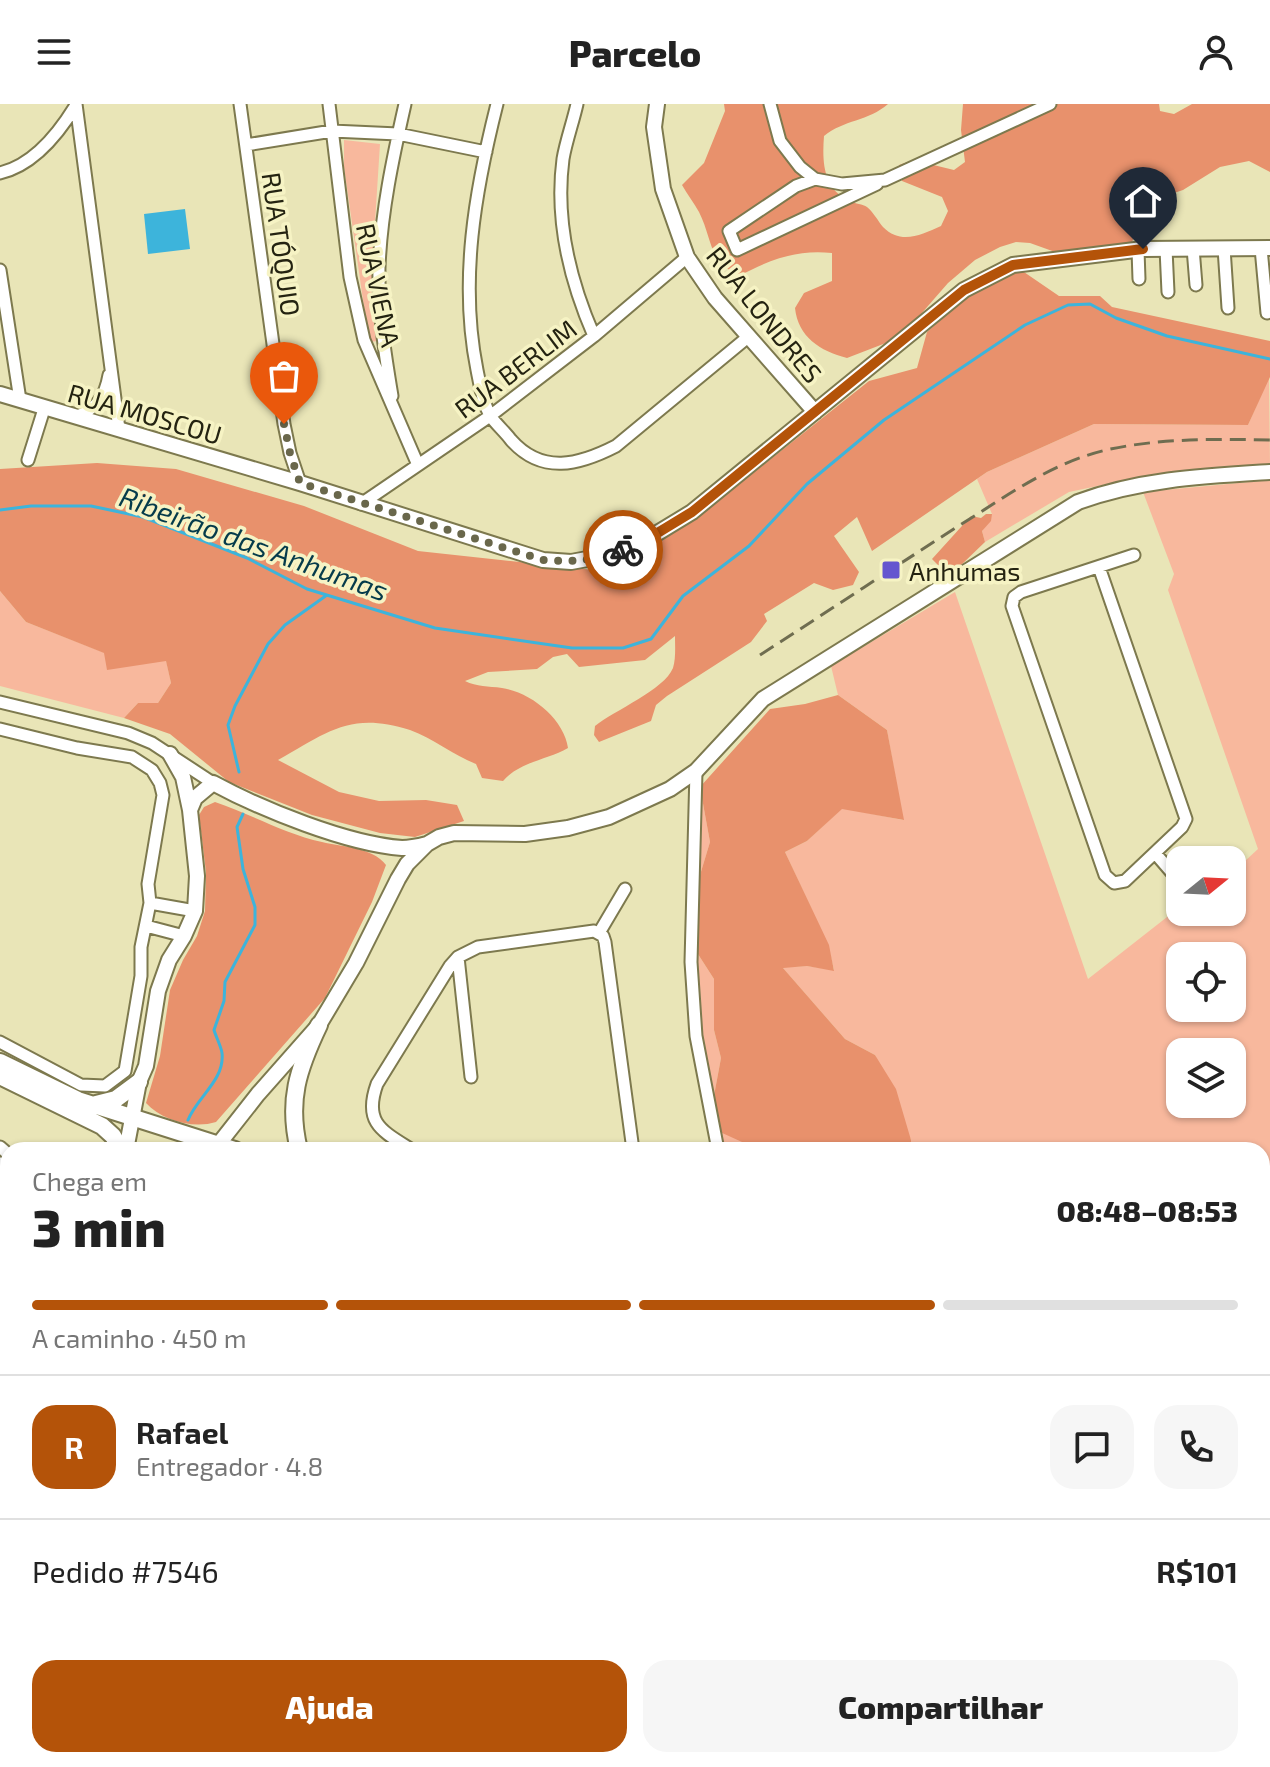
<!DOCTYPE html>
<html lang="pt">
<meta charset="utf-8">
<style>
:root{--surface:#fff;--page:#f6f6f6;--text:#222;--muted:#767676;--line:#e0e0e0;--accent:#b45309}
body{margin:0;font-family:"Exo 2",sans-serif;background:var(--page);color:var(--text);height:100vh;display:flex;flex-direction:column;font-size:30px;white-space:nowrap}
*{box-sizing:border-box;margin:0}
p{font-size:26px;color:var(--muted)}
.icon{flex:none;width:44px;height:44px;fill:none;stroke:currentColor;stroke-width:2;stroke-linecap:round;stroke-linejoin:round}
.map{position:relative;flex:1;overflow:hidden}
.side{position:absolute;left:0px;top:1038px;width:1270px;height:626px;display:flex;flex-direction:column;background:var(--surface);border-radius:24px 24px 0 0;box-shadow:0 2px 6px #0004}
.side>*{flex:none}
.needle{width:52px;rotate:72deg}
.fabs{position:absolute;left:1166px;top:742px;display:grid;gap:16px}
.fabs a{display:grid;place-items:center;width:80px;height:80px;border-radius:16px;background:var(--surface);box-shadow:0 2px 6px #0004;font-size:40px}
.pin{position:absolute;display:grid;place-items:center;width:68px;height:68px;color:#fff;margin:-82px -34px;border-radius:50% 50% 50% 0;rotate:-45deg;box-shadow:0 0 8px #0007}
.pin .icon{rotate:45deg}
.courier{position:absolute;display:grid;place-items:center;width:80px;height:80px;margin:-40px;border:6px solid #b45309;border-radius:50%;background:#fff;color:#222;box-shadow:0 2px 10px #0007}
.headline em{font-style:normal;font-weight:800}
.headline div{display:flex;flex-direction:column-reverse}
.headline{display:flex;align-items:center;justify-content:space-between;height:136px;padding:0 32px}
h1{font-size:52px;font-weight:800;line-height:60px}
.bar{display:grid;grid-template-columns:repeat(4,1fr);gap:12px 8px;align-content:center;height:96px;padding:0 32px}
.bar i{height:10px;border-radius:6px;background:var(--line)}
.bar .current{background:var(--accent)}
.bar p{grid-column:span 4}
.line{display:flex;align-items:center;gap:20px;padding:0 32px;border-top:2px solid var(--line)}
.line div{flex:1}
.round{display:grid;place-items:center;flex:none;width:84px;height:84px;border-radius:24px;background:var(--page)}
.button{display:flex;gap:16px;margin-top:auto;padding:16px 32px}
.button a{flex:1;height:92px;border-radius:24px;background:var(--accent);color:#fff;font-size:32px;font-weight:800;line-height:92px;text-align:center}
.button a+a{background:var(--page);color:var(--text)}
header{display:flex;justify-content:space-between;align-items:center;height:104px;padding:0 32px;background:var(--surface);font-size:36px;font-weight:800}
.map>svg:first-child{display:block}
.green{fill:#f8b89d;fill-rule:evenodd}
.forest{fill:#e8916c}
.water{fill:#3db4db}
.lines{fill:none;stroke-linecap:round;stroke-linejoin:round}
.stream{stroke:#3db4db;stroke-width:3}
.minor-casing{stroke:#7d794e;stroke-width:15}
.tertiary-casing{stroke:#7d794e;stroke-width:18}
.secondary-casing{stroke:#7d794e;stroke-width:20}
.trunk-casing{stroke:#fff;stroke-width:22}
.motorway-casing{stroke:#fff;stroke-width:24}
.minor{stroke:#fff;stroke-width:11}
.tertiary{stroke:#fff;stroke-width:14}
.secondary{stroke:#fff;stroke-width:16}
.trunk{stroke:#e4db80;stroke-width:18}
.motorway{stroke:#ddd260;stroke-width:20}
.rail{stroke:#6f6d50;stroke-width:3;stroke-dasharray:16 8;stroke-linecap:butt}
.done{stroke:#69674b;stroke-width:8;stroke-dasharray:0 14.4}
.route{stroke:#b45309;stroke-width:10}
.poi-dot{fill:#6556cf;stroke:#f6f3c4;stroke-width:3}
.labels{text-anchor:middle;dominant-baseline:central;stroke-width:7;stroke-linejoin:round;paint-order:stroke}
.street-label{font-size:26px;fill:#242311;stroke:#f6f3c4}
.poi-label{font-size:26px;fill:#242311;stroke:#f6f3c4;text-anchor:start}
.water-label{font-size:28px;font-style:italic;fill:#053b4b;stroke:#f6f3c4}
</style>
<header><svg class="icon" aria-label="menu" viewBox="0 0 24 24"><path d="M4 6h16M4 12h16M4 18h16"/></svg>Parcelo<svg class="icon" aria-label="person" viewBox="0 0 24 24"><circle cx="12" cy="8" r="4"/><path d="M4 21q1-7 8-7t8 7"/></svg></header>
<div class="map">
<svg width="1270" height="1663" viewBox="0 0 1270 1663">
<rect width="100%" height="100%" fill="#e9e5b7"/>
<path class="green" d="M344 36 380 40 373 149 378 237 369 238 344 63Z
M1269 273 1270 363 1155 370 1069 388 985 438 982 427 992 410 977 375 987 368 1094 320 1248 321Z
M1270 376V1200L1262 1203V1046H911V1036L875 951 845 935 782 863 807 862 834 866 828 841 785 748 807 737 842 704 903 716 887 626 838 591 831 562 955 488 1088 875 1176 806 1180 805V808H1232V769L1258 745 1168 486 1174 470 1143 388ZM1180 852H1232V904H1180ZM1180 948H1232V1000H1180Z
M0 487 26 518 105 549 166 556 171 579 158 599H138L124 614 0 582Z
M700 683 710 738 697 781 696 847 714 875V926L721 954 713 997 753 1043V1046H712L690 929 686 882 689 702Z"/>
<path class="forest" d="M724 0H888C869 17 843 16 824 32 822 58 823 86 850 97 855 100 863 100 867 103 874 109 878 117 883 123 901 141 921 131 941 122L948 107 942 93 902 77 899 61 913 56 954 66 965 58 961 26 963 0H1159L1160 7 1174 10 1192 0H1270V68L1249 57 1220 63 1183 86 1168 91 1145 110 1131 140 1069 153 1030 139 1016 138 1000 143 975 156 948 179 914 218 891 237 847 254C820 247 798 233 795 204L804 189 832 177V149C797 145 769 156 739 172 707 155 713 136 699 108 694 99 687 90 682 81L704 59 725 7Z
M1021 166 1059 192H1100L1112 203 1270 237V273L1248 321 1094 320 987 368 872 447 857 413 834 432 859 468 853 481 833 486 814 479 764 510 767 517 751 538 667 592 656 601 651 617 599 638 594 631 595 622C615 606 664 586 673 564 676 555 675 541 675 532L645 556 579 563 567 550 553 553 537 565 488 568 465 577C477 583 488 582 502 584 531 588 564 615 568 644 547 656 519 658 503 677L482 674 476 660C453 651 433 634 410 626 350 607 328 628 278 656L339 688 379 697 426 696 457 701 464 717 415 733 380 729 312 711 229 678 170 630 124 614 138 599H158L171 579 166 557 107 566 104 549 26 518 0 487V365L97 359 176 365 304 402 418 447 594 466 617 474 631 456 704 408 869 277 917 264 927 228 969 191Z
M986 410H992L991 417 982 427 985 438 959 463 946 469 932 455 971 412 981 414Z
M838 591 887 626 904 716 842 705 807 737 785 748 829 841 834 867 807 862 783 864 845 935 875 951 896 985 911 1036V1046H753V1043L720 1028 713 997 721 954 714 926V875L696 847 697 781 710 738 700 683 770 605 805 600Z
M215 698C251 710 285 730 322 738 343 743 372 743 386 761L372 798 325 894 216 1018C194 1025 162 1017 146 999L160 952 170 886 183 856 197 832 205 807 206 768 199 711 204 703Z
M8 1454V1656H56L54 1663H0V1490Z"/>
<path class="water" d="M185 105 190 145 148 150 144 110Z"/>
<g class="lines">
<path class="stream" d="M0 406 31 402H91L143 413 247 454 307 485 435 524 572 544H623L651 535 683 492 749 442 807 380 884 316 1025 221 1068 201 1090 200 1116 214 1167 232 1270 255
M239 668 228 621 235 602 268 540 285 521 327 491
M188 1016C197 993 225 976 222 949 221 942 216 933 214 926L224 897 225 878 255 821V803L243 765 237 723 243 710
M179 1046 181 1042
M6 1663 8 1655"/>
<defs>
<path id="minor" d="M76 0 119 325
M240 0 284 320 290 349 300 379
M329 0 350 173 364 236 418 361
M497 0C475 87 459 177 477 266 480 281 483 300 491 313 497 321 505 328 511 336 542 371 579 361 616 342L748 233
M577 0C573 18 566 37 563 55 555 115 570 177 594 232
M770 0 780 37 800 63 815 75 842 80 885 76 1050 0
M246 41 332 27 398 30 486 48
M0 69C34 61 59 29 76 1
M815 75 796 82 729 127 737 146 877 80
M1193 144 1196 181
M1224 144 1228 204
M1261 144 1267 209
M1166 145 1168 188
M1138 146 1139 175
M0 166 20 296
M392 292C385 250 378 207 379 164 381 109 393 53 405 0
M75 313C96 305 105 294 109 271
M28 356 44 305
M361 400 490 312 594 232 687 153
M1099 463 1186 715 1182 723 1125 777 1114 779 1105 771 1012 502 1014 493 1021 488 1134 451
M0 598 128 629 152 639 213 679
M0 625 77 644 132 653 152 666 160 679 163 691 148 780 150 799 141 843V872L125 967 105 982 81 981 0 938
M696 667 691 858 696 932 718 1046
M1155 749 1180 778
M150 799 195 807
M146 822 184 832
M599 829 625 785
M458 853 471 973
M0 1043 8 1050
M412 1046C382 1027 363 1019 377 980L450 862 458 853 478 843 594 827 603 832 605 838 633 1046
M0 1059 8 1065
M0 1198 8 1172
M1262 1352 1270 1345"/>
<path id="tertiary" d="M657 0 654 23 663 85 687 153 715 194 815 308
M0 290 300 379 543 456 571 458 614 450 641 439 692 408 964 186 1013 161 1143 145 1270 144
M170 650 183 673 190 706
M126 1046 139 978 146 962 158 887 169 856 184 832 195 807 197 772 190 706 195 694 213 679C261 705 347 740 402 744 410 744 419 742 427 740
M214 1046 258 990 319 921 356 859 398 775 407 760 427 740 439 733 454 729 525 730 568 724 609 713 670 685 696 667 763 595 1078 398C1140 375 1205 372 1270 368
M0 1458 8 1423
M63 1663 65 1656
M680 1663 688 1656"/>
<path id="secondary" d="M0 958 78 996 235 1046
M0 972 102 1022 113 1032 121 1046
M96 1000 116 995 139 978
M299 1046C287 997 298 965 319 921
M898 1656 907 1663
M946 1656 964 1663"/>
<path id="trunk" d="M1262 1218 1270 1214
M1262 1236 1270 1230
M1262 1332 1270 1326
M993 1656 996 1663
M713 1663 722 1656
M837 1663 845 1656"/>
<path id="motorway" d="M1262 1258 1270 1252
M1262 1302 1270 1296
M750 1663 759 1656
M799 1663 807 1656"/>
</defs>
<use href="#minor" class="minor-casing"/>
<use href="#tertiary" class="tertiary-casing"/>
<use href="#secondary" class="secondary-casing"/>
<use href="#trunk" class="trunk-casing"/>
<use href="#motorway" class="motorway-casing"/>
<use href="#minor" class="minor"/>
<use href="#tertiary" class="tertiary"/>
<use href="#secondary" class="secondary"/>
<use href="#trunk" class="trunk"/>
<use href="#motorway" class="motorway"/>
<path class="rail" d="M760 551C827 508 893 464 960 421 1007 392 1051 359 1106 346 1160 334 1215 335 1270 336"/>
</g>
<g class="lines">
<path class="done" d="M284 320 290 349 300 379 543 456C571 458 596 457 623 446"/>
<path class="route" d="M623 446 641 439 692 408 964 186 1013 161 1143 145"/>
</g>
<rect class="poi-dot" x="881" y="456" width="20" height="20" rx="4"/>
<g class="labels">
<g class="street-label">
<text transform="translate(282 140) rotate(82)">RUA TÓQUIO</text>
<text transform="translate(379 181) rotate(78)">RUA VIENA</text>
<text transform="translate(765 210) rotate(51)">RUA LONDRES</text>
<text transform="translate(515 264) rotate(-37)">RUA BERLIM</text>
<text transform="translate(145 309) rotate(16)">RUA MOSCOU</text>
</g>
<g class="poi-label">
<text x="909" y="466">Anhumas</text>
</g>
<g class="water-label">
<text transform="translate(254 439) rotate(20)">Ribeirão das Anhumas</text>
</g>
</g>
</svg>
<div class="fabs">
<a><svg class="needle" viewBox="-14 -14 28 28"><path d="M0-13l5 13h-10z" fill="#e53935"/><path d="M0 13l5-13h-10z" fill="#767676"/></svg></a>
<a><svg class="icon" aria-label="locate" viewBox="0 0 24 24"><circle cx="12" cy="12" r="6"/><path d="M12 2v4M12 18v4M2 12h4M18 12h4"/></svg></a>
<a><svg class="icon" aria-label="layers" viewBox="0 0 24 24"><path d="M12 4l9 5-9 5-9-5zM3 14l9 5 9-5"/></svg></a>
</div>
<div class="pin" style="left:284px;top:320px;background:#ea580c"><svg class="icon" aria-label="bag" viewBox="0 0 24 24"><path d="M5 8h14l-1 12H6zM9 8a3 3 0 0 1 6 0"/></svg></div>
<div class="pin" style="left:1143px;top:145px;background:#1f2937"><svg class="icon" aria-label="home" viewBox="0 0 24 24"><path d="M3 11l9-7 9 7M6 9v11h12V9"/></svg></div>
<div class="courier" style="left:623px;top:446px"><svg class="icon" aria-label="bike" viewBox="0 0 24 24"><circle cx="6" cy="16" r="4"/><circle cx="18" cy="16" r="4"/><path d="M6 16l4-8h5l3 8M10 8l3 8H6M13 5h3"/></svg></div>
<section class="side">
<div class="headline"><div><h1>3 min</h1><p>Chega em</p></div><em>08:48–08:53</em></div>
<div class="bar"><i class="current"></i><i class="current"></i><i class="current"></i><i></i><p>A caminho · 450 m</p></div>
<div class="line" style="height:144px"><b class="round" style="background:var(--accent);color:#fff">R</b><div><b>Rafael</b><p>Entregador · 4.8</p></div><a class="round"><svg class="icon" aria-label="chat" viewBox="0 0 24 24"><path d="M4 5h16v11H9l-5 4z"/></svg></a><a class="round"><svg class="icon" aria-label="phone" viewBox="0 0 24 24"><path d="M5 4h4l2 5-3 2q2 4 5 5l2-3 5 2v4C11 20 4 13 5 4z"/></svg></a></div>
<div class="line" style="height:104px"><div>Pedido #7546</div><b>R$101</b></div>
<div class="button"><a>Ajuda</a><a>Compartilhar</a></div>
</section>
</div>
